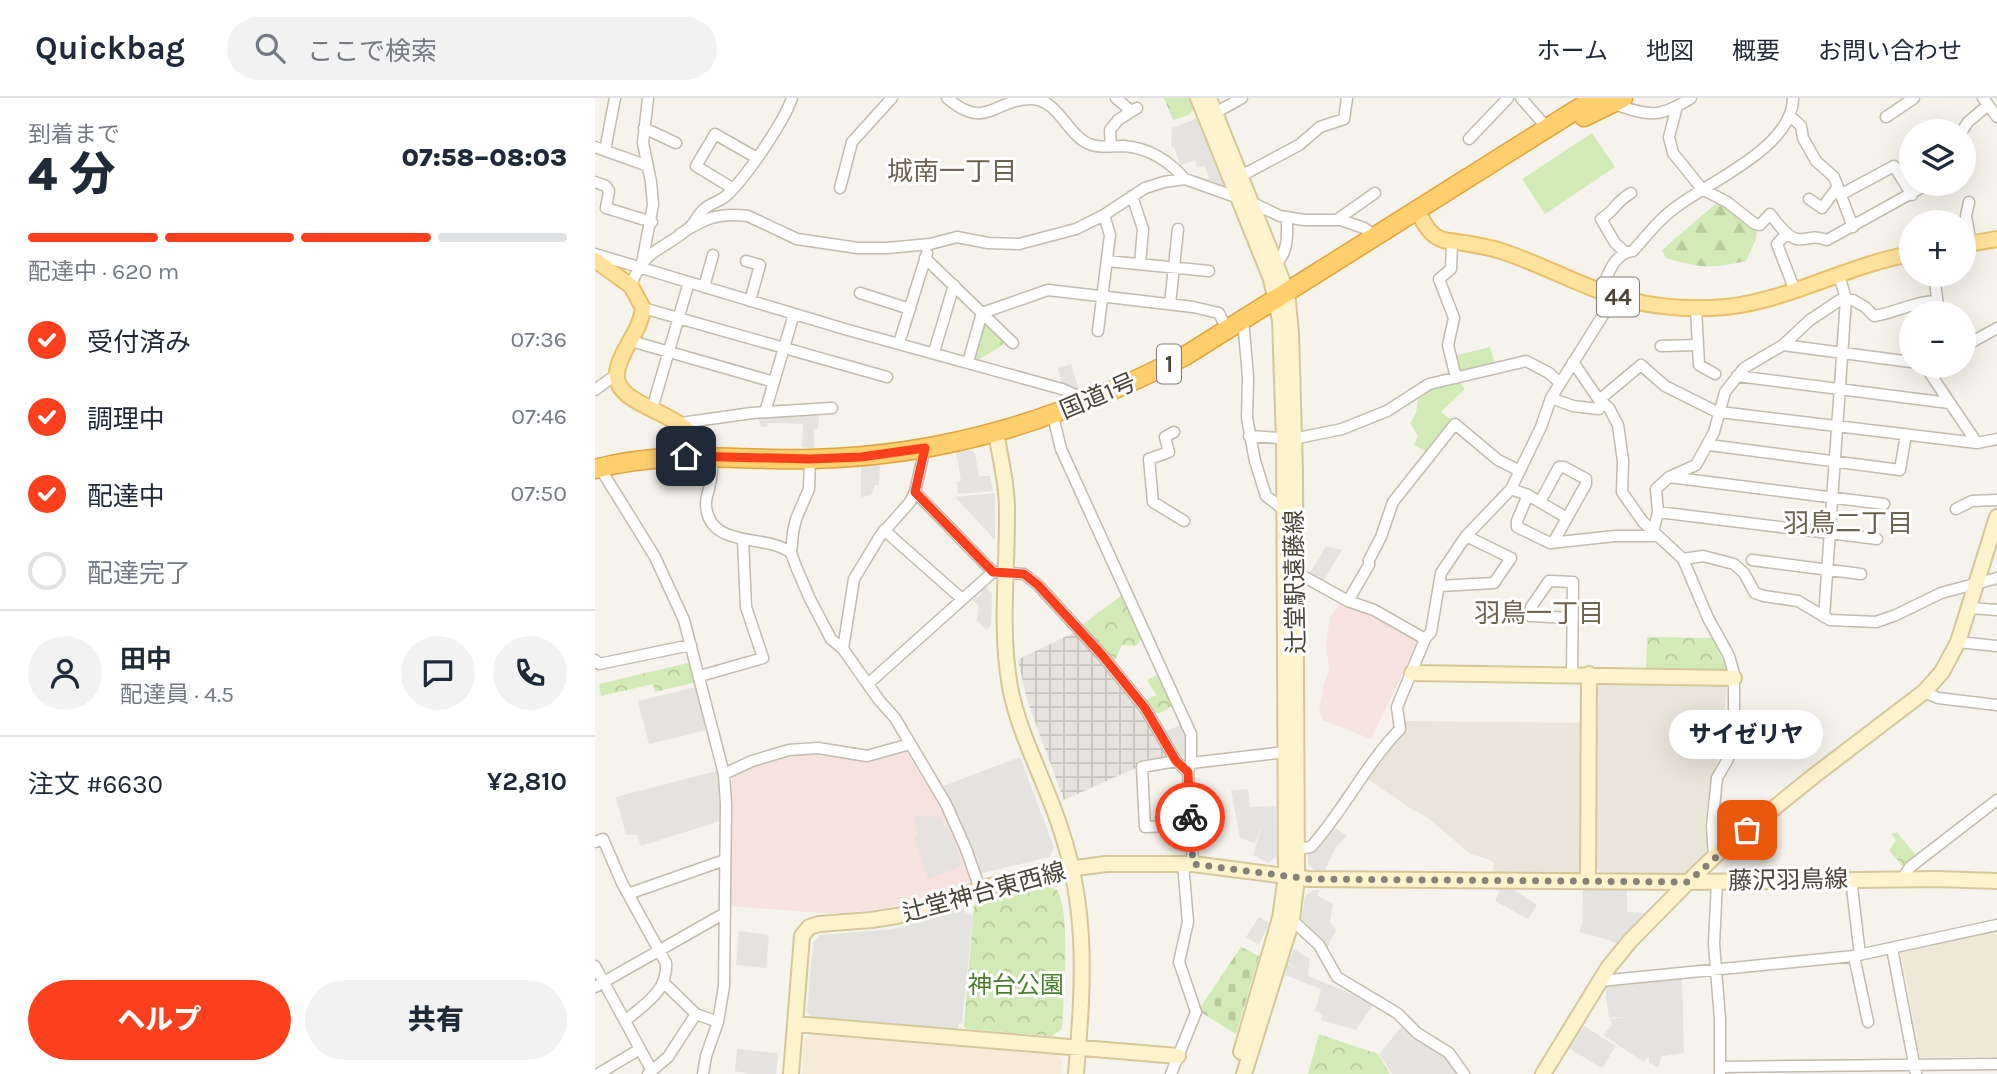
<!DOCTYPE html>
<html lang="ja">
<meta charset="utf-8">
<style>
:root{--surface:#fff;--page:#f2f2f3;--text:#1f2937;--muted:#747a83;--line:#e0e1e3;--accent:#fc3f1d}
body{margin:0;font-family:Karla,"Noto Sans JP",sans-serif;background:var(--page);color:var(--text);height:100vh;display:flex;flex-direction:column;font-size:26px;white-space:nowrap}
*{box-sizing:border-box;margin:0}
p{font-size:23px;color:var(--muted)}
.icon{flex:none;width:38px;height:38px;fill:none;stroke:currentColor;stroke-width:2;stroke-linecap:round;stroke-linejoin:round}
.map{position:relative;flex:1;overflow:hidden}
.side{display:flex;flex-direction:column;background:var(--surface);width:595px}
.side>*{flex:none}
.controls{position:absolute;left:1304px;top:21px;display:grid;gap:14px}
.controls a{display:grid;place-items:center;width:77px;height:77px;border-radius:50%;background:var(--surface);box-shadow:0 7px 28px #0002;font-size:35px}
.pin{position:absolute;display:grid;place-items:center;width:60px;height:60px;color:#fff;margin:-30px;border-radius:14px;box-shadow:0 4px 10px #0006}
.courier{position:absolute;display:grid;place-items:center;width:70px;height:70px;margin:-35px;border:5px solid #fc3f1d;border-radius:50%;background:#fff;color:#222;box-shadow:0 2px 9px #0007}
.bubble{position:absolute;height:49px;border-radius:24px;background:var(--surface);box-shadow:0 7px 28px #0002;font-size:23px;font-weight:800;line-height:49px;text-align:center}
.summary em{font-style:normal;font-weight:800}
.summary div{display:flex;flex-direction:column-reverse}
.summary{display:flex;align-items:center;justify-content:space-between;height:119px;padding:0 28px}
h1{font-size:46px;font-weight:800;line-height:52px}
.bar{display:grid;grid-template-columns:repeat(4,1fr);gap:10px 7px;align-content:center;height:84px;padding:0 28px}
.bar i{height:9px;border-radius:5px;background:var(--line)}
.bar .active{background:var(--accent)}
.bar p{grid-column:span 4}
.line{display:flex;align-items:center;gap:18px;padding:0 28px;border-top:2px solid var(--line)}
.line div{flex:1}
.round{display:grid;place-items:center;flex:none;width:74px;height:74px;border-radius:37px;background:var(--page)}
ol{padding:0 28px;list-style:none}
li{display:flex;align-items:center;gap:21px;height:77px}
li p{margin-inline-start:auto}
li .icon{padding:7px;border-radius:50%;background:var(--accent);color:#fff;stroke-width:4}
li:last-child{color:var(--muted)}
li i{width:38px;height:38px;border:4px solid var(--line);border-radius:50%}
.action{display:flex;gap:14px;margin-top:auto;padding:14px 28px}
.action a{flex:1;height:80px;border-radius:42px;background:var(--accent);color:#fff;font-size:28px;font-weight:800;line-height:80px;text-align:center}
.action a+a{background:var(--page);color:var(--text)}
header{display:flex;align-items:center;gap:42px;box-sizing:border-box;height:98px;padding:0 35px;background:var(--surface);border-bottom:2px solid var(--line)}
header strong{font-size:33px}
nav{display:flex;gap:38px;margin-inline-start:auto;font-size:24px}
.search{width:490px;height:63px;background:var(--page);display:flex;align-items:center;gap:18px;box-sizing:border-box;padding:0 24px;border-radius:38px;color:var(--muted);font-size:26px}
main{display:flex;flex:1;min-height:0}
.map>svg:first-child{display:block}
.residential{fill:#eae5da}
.commercial{fill:#f7ead8}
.industrial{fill:url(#industrial-grid)}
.education{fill:#efe8d6}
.medical{fill:#f6e3e0}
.forest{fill:url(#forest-firs)}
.cemetery{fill:url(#cemetery-stones)}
.park{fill:url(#park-crowns)}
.garden{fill:#d2eab5}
.parking{fill:#e5e3e0}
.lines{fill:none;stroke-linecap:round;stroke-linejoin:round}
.street-casing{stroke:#c2bbae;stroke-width:13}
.secondary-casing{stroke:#d6c79b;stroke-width:18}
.primary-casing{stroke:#e6c16a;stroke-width:18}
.highway-casing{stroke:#e0a43c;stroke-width:21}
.street{stroke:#fff;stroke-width:10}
.secondary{stroke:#fff3cd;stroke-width:14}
.primary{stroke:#ffe39c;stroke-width:14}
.highway{stroke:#ffcf6e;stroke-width:18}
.done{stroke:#878178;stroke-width:7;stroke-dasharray:0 12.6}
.route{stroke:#fc3f1d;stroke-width:9}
.labels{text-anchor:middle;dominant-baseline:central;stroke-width:6;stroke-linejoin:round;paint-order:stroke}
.shield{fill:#fff;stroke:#817c74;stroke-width:2}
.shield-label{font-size:23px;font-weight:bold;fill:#4b4439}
.street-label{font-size:24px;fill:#4b4439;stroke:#fff}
.park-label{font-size:24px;fill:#4a7f2a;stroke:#fff}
.neighbourhood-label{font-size:26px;fill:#6e6250;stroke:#fff}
</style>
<header>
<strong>Quickbag</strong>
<div class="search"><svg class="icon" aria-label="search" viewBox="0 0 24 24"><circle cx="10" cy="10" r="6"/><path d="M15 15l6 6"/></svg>ここで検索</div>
<nav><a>ホーム</a><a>地図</a><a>概要</a><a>お問い合わせ</a></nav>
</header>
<main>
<section class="side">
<div class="summary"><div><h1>4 分</h1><p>到着まで</p></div><em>07:58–08:03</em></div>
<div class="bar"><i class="active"></i><i class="active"></i><i class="active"></i><i></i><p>配達中 · 620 m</p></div>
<ol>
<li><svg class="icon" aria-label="check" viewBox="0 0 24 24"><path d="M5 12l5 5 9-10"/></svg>受付済み<p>07:36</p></li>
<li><svg class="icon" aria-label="check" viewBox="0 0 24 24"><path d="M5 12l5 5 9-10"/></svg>調理中<p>07:46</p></li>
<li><svg class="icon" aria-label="check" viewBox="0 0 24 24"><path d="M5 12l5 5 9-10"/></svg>配達中<p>07:50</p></li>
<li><i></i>配達完了</li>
</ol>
<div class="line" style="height:126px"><a class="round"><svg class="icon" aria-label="person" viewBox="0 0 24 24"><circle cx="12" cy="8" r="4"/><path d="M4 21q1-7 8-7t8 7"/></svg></a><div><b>田中</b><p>配達員 · 4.5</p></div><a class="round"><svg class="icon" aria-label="chat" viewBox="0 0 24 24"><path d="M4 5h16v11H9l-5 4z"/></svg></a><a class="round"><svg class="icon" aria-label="phone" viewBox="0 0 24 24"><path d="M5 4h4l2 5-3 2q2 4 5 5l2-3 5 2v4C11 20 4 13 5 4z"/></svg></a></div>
<div class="line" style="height:91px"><div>注文 #6630</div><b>¥2,810</b></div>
<div class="action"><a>ヘルプ</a><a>共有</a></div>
</section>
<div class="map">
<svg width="1402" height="976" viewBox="0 0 1402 976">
<defs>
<pattern id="industrial-grid" width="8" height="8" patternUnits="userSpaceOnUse" patternTransform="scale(1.75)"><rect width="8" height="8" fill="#e6e2dd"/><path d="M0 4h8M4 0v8" fill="none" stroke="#c7c3be"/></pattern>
<pattern id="forest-firs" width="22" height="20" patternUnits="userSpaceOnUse" patternTransform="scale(1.75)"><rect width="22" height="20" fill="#d2eab5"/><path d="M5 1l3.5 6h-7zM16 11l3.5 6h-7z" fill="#b6ca9c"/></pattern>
<pattern id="cemetery-stones" width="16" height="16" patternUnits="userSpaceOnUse" patternTransform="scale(1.75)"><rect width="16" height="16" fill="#d2eab5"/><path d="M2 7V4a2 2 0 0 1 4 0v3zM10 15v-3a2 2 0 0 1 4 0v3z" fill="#b6ca9c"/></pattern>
<pattern id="park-crowns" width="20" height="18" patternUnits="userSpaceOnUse" patternTransform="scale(1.75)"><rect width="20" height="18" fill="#d2eab5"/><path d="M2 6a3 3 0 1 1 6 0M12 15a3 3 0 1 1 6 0" fill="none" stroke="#b6ca9c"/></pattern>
</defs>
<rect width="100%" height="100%" fill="#f6f3ec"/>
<path class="residential" d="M1006 585 1129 588 1132 591 1124 657 1117 680 1110 726 1112 756 1090 776H1006L1001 769V590Z
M810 623 987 625 988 772 983 776H897L899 765 895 762 874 755 833 720 813 709 773 681 799 644 809 635Z"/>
<path class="commercial" d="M216 937 462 957 467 963 466 976H207L209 942Z"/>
<path class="industrial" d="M480 534 551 619 575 658 543 666V669L469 702 433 605 423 563 426 560Z"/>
<path class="education" d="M1402 834V959H1325L1306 855Z"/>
<path class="medical" d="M746 505 780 518 824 542 776 641 728 622 724 613 728 589 734 573 731 546 735 519Z
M311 653 349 715 378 782 319 803 293 810 250 815H224L136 808 137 678 160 667 209 656 247 658 263 663 276 664Z"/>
<path class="forest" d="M1124 103 1162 132 1161 141 1151 163C1116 171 1106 170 1071 160L1067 152Z"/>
<path class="cemetery" d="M646 849 664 858 641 936 607 915 605 910Z"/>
<path class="park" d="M569 0H595L599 10 594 17 578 22Z
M389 224 411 245 383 262 378 261Z
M527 497H531L549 538 541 548 527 547 519 564 487 527Z
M1052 539 1117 540 1133 572 1131 574H1051Z
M97 564 102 584 60 594 58 586 6 598 4 586Z
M564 576 579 607 565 615H559L549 603 561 597 552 582Z
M1302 734 1320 756 1308 769 1294 752 1301 743 1297 736Z
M446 788 461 791C477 812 468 902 467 931L457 938 371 931 369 928 379 807Z
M724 936 783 956 795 976H713Z"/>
<path class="garden" d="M997 35 1020 69 950 116 927 81Z
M895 249 900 267 863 276 858 258Z
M863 282 870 291 846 314 857 322 834 355 819 347 823 338 815 325 821 315 824 295 834 288Z"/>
<path class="parking" d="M603 20 631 90 609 86 614 80 609 68 602 70 600 62 586 67 579 49H576L577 30Z
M476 266 484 292 467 288 463 270Z
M218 312 219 317H224L223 331H219V353H213V350L207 349 208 326 173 325 172 329H166L163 320Z
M376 352 380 355 384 378H395L398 393 363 396 362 384 366 383 361 354Z
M285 365 284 387H280L276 397 266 399V366Z
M400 395V442L360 399Z
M731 448 747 452 727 485 714 477Z
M390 488 397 496 396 528 391 532 382 522 384 508 377 502 387 495 385 492Z
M101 589 112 632 54 646 43 603Z
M589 625 593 638V656L586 659 583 658 570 634Z
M425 659 459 750 455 759 383 776 374 745 346 689Z
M121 673 125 674 126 681 125 723 46 748 42 737H31L21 699Z
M653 691 655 709 681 708 682 758 673 765 658 757 668 725 660 745 645 740 636 692Z
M319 717 346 719 361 747 367 768 333 781 319 739 323 738Z
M738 728 752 738 741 749 729 774H721L713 766V755Z
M1032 789V814L1058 815 1026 848 1014 842 984 834 987 826 988 790Z
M906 790H916L942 807 933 821 900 803Z
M718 792H724L723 798 738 806 735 824 741 832 731 852 706 824 710 799Z
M369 810 370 814 378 818 367 925H364L363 933 220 922 212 914 218 845 225 837 298 831Z
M664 819 674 825 664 847 651 839Z
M144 833 174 837 171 870 141 867Z
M699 851 715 861 713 878 779 905 761 932 726 922 727 916 720 913 726 891 690 877 692 866 707 874 693 865Z
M1087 880 1089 955 1067 958 1063 970 1054 964V958L1049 964 1008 937 1017 927 1015 921 1033 919 1014 920 1011 899V888Z
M808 927 821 939 849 957 859 967 864 976H797L784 956Z
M989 928 1021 948 1007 970 970 948 981 929 986 932Z
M142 951 183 955 181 976H155L140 973Z"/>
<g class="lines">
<defs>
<path id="street" d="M352 0C392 34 399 0 438 1 465 3 473 40 497 47 506 50 519 48 529 48 554 50 574 63 590 81
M521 0 536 13
M926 0 953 31
M1388 0 1402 19
M1020 4 1022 7C1055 18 1065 20 1096 0
M1082 8 1074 39 1078 55 1107 91 1132 104 1160 126 1165 127 1175 116C1182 124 1191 139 1202 141 1214 143 1215 136 1232 142L1333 86
M620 15 647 0
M1195 18 1206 28 1208 40 1221 63 1239 79 1258 129
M1291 19 1319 0
M49 30 81 45
M1367 33 1373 24 1393 7
M874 41 913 0
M516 48 515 32 523 22 542 10
M0 49 53 68
M10 52 20 0
M646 78 704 47 725 29 749 21 752 0
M0 84 11 88 14 93 11 110 57 124
M137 90 101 68 120 36 162 60
M245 90 257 44 297 0
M1245 97 1299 68 1317 97
M537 98 548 131 545 166
M1214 101 1227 110 1242 90
M1374 104 1371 118 1376 146
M743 121 780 95
M1192 135 1182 146 1200 193
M85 136C109 121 123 114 153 118L202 141 263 150H292L335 146 362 139 393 145 424 146 481 131 509 117 550 90 569 84 590 81 658 105 685 118 709 122H746L769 130 780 138
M857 144 856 171 844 181 859 220 853 247 861 280
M1030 154 1020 145 1006 121C1020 113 1020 104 1036 95
M0 156 253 232 467 291 494 303
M330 160 418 245
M151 163 165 167 155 203
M512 163 614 173
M47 165 58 107 56 84 48 45 53 0
M681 166C694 153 692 136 692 120
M1339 177 1344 215
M36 188C48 150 70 152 95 129 100 124 103 117 108 112 115 105 124 104 131 98 150 81 189 24 197 0
M109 189 118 157
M1005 194C1013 178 1018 155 1038 153 1053 136 1066 119 1084 107 1118 82 1198 48 1198 0
M265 195 315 211
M575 206 583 131
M48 210 292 279
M1101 210 1104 267 1120 276
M648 221 653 279 652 320 660 363 671 398 688 411
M503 233 515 137 509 117
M36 243 179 284
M304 245 332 155
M1188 247 1316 264
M1066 248 1103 247
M1368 249 1402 230
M339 254 359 187
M373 264 387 215 453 192 598 209 624 215 631 230
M978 264 1004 302 1014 310 1023 327 1028 363 1027 394 1048 424 1088 461 1113 520 1134 558 1139 576V625L1133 661 1122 680 1117 728 1119 759
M1330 268 1382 345
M1142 278 1354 305
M0 292 22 276
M956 300 978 308 1004 311
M1004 302 1046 267 1070 288 1124 315
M57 311 94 184
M170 314 199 216
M1125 314 1382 345 1402 341
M458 318 466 351 596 636V665L593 674
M86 325 157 315 237 310
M579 334 570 339 574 354 554 361 558 404 589 423
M654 338 698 341 747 331 792 313 834 286 931 263 954 275 965 285
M1114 347 1305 372 1311 336
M118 359C117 368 117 378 115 386 114 394 110 400 111 408 115 452 172 435 196 455
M215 361 214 391 201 421 198 434 196 455 202 471 215 501 236 541 248 551 284 602 300 620 351 706 371 751 385 791
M5 370 60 459 89 522 129 676 131 706 129 888 123 924 111 958 108 976
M1074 379 1289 406
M916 391 933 397 972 420
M320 394 398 474 429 476 443 487 507 557 550 610 581 663 593 674 598 766
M933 397 922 423V429L955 445 1020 438H1060
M945 404 964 369H969L991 381V386L958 445
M1361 411 1377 403 1402 402
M1063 414 1282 441
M289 432 367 501
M1058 434 1063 414 1061 391 1074 379 1101 367 1119 334 1130 294 1149 270 1188 247 1215 222 1245 202H1258L1270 209 1279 218C1300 215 1320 203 1341 203
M1088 461 1108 458 1139 466 1149 475 1160 495 1169 498 1203 503 1235 522 1281 524 1301 517 1346 495 1402 480
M1157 462 1266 476
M696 475 706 477 753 503 779 512 830 541
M844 488 899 485 916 460 871 438
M753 503 774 467V462L786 439 798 404 860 326 903 362 925 373
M1375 510 1402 512
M1229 519 1251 201 1244 177
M1363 544 1402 548
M248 551 259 481 285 438 315 404 320 394 330 350
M0 562 4 566 96 547
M977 576 978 484 954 483 936 509 935 518 978 520
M105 578 168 560 151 509 148 441
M274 585 398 474
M1329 594 1343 600 1402 607
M581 663 547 669 550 729 596 727
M596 665 691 654
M129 676 157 663 194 652 223 650 272 658 315 646
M0 744 8 741 27 785 71 865C73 894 49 906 30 923
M702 751 716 749C749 712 771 666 805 631L802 609 830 541 836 534 846 475 871 438 916 391 946 329 956 300 1020 198
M1256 781 1265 857
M1307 781 1315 769 1402 702
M1122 784 1119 846 1125 922V976
M33 796 130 762
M697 822 724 847 742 879 802 915 822 935 854 955 869 976
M1297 850 1321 976
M1259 858 1273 924
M0 868 57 973
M1005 883 1259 858 1402 827
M69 885 101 916
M0 889 130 815
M1125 969 1402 966
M3 976 45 951
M53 976 73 959 101 916 123 924
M576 976 601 914 584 864 593 824 588 766"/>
<path id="secondary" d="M603 0 676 181 685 222 689 341 691 778 685 820 646 954
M614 0 692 194 696 235 700 373 702 780 697 822 649 976
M401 335C406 363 413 391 412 419 412 476 405 532 415 589 424 637 450 682 465 729 494 814 488 889 481 976
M817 575 1139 580
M993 783 994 576
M200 926 583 958
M196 976 207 838 214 829 224 826 276 822 302 818 327 812 385 791 443 775 511 766H598L714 781 1093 784 1342 781 1402 783
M948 976 1013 870 1035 843 1093 784 1122 756 1220 677 1329 594 1347 574 1363 544 1402 419"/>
<path id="primary" d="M822 112C829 125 834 137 848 142 868 145 887 147 906 153 940 164 972 181 1005 193 1044 208 1090 213 1131 209 1196 202 1252 167 1316 156
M1368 147 1402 141
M0 162 36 188 48 210C46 234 24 253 22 275 18 313 104 312 106 358"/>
<path id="highway" d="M989 19 1028 0
M0 371C75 351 140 363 216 361 354 358 468 320 590 258L1000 0"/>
</defs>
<use href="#street" class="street-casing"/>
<use href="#secondary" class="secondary-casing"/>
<use href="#primary" class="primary-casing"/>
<use href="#highway" class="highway-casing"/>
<use href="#street" class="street"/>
<use href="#secondary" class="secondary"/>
<use href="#primary" class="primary"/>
<use href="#highway" class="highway"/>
</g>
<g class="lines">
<path class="done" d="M595 719 598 766 714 781 1093 784 1152 732"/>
<path class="route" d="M91 358 215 361 266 359 330 350 320 394 398 474 429 476 443 487 507 557 550 610 581 663 593 674 595 719"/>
</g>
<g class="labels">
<g class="shield">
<rect x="1002" y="179.5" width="42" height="39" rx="5"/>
<rect x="562" y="246.5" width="24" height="39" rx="5"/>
</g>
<g class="shield-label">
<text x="1023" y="199">44</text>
<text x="574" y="266">1</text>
</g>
<g class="street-label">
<text transform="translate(503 298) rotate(-23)">国道1号</text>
<text transform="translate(700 484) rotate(-91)">辻堂駅遠藤線</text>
<text transform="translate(1193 782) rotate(-1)">藤沢羽鳥線</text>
<text transform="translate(389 794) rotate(-15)">辻堂神台東西線</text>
</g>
<g class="park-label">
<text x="421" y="887">神台公園</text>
</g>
<g class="neighbourhood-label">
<text x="357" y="73">城南一丁目</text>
<text x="1253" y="425">羽鳥二丁目</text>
<text x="944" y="515">羽鳥一丁目</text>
</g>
</g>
</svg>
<div class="controls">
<a><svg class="icon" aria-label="layers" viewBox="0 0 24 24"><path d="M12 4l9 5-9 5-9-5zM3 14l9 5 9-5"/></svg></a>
<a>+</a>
<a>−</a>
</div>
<div class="pin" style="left:1152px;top:732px;background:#ea580c"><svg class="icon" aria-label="bag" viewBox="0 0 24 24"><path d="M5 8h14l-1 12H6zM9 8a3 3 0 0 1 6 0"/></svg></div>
<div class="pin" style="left:91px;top:358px;background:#1f2937"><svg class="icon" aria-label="home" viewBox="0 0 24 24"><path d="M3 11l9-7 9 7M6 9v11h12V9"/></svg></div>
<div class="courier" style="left:595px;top:719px"><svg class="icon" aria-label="bike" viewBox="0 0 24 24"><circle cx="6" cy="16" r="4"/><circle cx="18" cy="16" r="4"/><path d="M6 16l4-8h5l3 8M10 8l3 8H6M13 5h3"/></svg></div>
<div class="bubble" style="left:1074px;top:612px;width:154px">サイゼリヤ</div>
</div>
</main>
